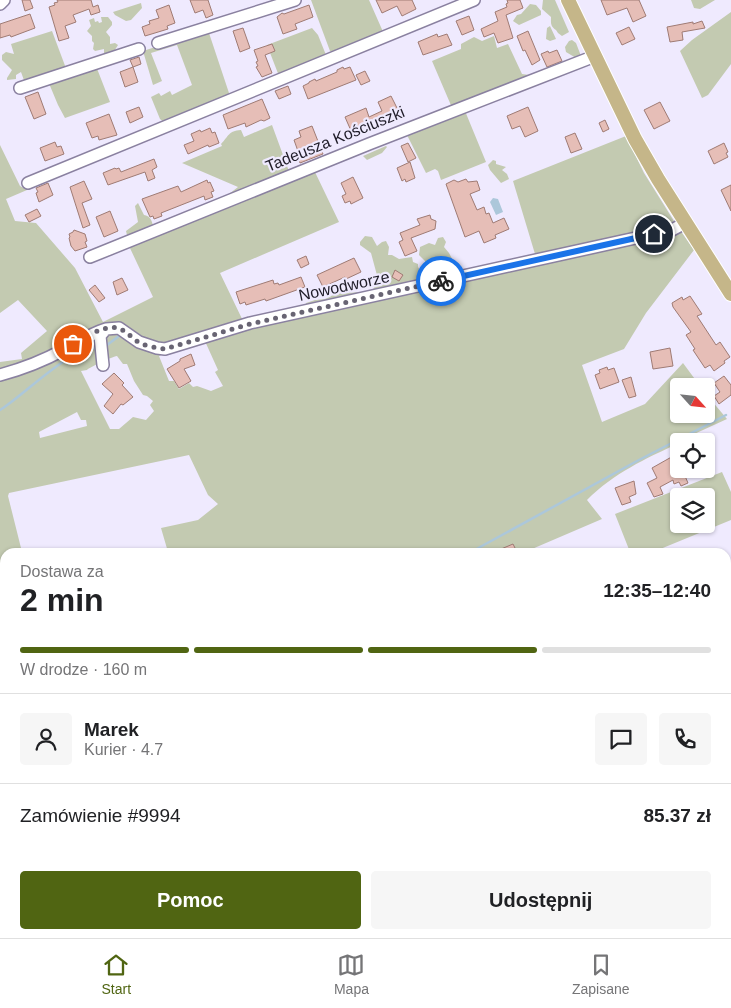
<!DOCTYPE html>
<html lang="pl">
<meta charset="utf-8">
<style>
:root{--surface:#fff;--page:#f6f6f6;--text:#202124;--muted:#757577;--line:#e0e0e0;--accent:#506512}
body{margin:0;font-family:Helvetica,sans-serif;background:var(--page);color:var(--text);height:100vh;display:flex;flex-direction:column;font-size:19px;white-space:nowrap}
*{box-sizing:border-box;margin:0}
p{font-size:16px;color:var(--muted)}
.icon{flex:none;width:28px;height:28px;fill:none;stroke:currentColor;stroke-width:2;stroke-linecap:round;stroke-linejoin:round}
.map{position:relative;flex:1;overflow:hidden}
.side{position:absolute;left:0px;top:548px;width:731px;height:391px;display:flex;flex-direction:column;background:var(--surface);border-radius:15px 15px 0 0;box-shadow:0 1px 4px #0004}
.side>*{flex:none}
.needle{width:32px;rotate:117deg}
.fabs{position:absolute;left:670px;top:378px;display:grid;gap:10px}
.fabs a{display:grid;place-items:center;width:45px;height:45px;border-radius:5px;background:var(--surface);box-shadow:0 1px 4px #0004;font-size:25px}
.pin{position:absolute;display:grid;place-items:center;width:42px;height:42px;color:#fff;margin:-21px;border:2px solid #fff;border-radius:50%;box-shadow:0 1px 5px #0007}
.courier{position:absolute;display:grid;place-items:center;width:50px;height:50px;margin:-25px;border:4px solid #1a73e8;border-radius:50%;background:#fff;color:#222;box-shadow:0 1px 6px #0007}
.summary em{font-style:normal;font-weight:700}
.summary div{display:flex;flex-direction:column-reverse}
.summary{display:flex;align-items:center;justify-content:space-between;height:85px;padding:0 20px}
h1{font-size:32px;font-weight:700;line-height:38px}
.bar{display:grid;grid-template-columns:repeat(4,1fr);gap:8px 5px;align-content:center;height:60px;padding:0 20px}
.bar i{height:6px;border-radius:4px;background:var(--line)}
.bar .selected{background:var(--accent)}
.bar p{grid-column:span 4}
.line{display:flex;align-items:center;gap:12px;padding:0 20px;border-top:1px solid var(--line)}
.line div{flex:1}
.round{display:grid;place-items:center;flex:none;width:52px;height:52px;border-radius:5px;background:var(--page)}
.action{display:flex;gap:10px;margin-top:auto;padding:10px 20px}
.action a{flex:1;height:58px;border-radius:5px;background:var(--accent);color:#fff;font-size:20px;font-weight:700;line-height:58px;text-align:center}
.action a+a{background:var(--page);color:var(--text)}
.tab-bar{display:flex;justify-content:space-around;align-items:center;height:70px;border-top:1px solid var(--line);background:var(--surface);font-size:14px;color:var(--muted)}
.tab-bar a{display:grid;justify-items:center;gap:2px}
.tab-bar .selected{color:var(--accent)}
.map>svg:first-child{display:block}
.green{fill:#c3cab1;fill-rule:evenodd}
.water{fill:#acc7da}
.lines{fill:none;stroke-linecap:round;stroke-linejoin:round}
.stream{stroke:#acc7da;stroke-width:2.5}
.building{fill:#e6beb7;stroke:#9f7b74}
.minor-casing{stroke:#8a81a0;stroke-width:14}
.major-casing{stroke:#fff;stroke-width:16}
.minor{stroke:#fff;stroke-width:11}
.major{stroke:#c5b689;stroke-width:14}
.done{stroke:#686473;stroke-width:5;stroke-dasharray:0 9}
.route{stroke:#1a73e8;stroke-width:6}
.labels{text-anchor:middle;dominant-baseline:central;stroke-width:4.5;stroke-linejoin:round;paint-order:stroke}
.street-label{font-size:16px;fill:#1f1c28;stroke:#efeafe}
</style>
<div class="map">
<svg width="731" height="938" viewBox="0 0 731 938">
<rect width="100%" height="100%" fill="#efeafe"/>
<path class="green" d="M311 0H369L384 34 335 54 330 51Z
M543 0H555L569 32 562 36 558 33 556 30C550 26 551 23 551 17L542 9Z
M691 0H715L700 9 694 8Z
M141 3 142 8 131 20 126 21 115 15 113 12Z
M530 4 536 5 541 11V15L519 25 513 21 517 15 521 14Z
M731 12V64L708 95 702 98 680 51 692 40Z
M101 17H108L112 22V25L106 32 110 37V44L115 43 118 45 113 53 104 55V49L95 51 93 49 94 43 92 41V36L87 31 91 26 89 20 94 18 95 22 98 21 99 23 102 22Z
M550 26 556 39 550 41 546 39 547 28Z
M312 28 318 35 326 55 279 76 267 45Z
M208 30 230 96 165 123 160 119 151 97 159 93 161 96 170 91 172 95 192 85 177 45 151 53 162 81 153 85 143 51Z
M52 31 67 71 25 83 21 72 16 75V79L7 80V78L12 70 2 60V55L6 52 14 54 11 44Z
M494 36 497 48 508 44 522 74 529 75 530 78 453 110 432 61 461 49V44L474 37 482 41Z
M572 40 576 43 581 56 576 58 566 52 565 47 569 41Z
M96 66 110 102 65 118 58 105 48 81Z
M465 111 486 162 441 180 438 171 435 169 426 173 407 135 408 133Z
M272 125 290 174 229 197V194L238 187 182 163 222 146 221 144C229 136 228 131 241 130L244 137Z
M626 136 644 173 674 221 669 226 535 254 513 181Z
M0 145 20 186 27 190 6 199 15 221 36 223 75 268 103 322 153 297 129 246 314 170 339 222 220 273 244 323 159 356 169 381H174L179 389 189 383 193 387 197 386 211 391 223 386 215 372 218 370 204 339 305 309 306 303 315 300 325 299 337 293 366 292 370 296 378 279 371 253 360 245V242L365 236 372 237 377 246 382 242 386 241 389 247 388 255H392L399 259 412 257 413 262 418 264V267L420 270 425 269V261L419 255 420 247 429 243 435 245 438 238 443 237 446 242 444 247 449 253 456 266 447 269 449 277 680 230 694 250 646 313 624 349 582 365 602 422 645 404 683 363 700 386H679V414H706V394L727 419 679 441V443C645 459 614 473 587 500L602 519 525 552H168L161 528 198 520 218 504 208 495 189 455 9 493 8 496 22 552H5V658L0 659V362L22 359 21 353 47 331 18 300 0 313ZM117 356 123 364H127L134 381 143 395 147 396 153 401 150 405 154 411 146 420 133 417 119 429H110L81 371 87 370C90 367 111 357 117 356ZM77 412 81 420H86L87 426 40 438 39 432Z
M386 146 387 147 382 153 367 160 363 156Z
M493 160 496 161V164L506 167 502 170 507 174 509 179 501 183 490 170 488 165Z
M138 203 144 215C150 216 151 219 153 225L152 227 127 235 126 231 138 222 135 206Z
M722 472 731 492V520L653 552H630L615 514ZM679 496H706V524H679Z
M5 707V821L0 822V708Z
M0 886 5 887V934H415L400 938H0Z
M437 934H497L499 938H439Z"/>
<path class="water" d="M493 198 498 199 503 212 496 215 490 202Z"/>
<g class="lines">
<path class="stream" d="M107 345 119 336 122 335
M0 410C27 393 65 351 96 348
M471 552 637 461 726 415"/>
</g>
<path class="building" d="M22 0H30L33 8 25 11Z
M57 0H91L93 7 98 5 100 12 91 15 89 9 73 15 76 22 65 26 69 38 59 41 49 7 55 5 54 3 58 2Z
M190 0H208L213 15 206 18 203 10 195 13Z
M376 0H412L416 9 402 16 397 6 382 13Z
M507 0H520L523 8 506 15 513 38 498 43 494 33 484 37 481 29 498 21 495 12 507 7 506 4 508 3Z
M601 0H639L646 16 633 22 627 8 607 15Z
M169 5 175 23 167 26 168 29 145 36 142 27 150 24 149 21 159 18 156 10Z
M309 5 313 17 295 24 297 29 283 34 277 17 282 13 284 14Z
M30 14 35 28 11 37 10 35 0 38V24Z
M469 16 474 30 462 35 456 21Z
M702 21 705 28 682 32 683 40 670 42 667 27 693 22V24Z
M629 27 635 39 622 45 616 33Z
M243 28 250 48 240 52 233 31Z
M528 31 540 60 532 65 525 50 523 51 517 36Z
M437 34 438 37 447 34 452 45 423 55 418 42Z
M272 44 275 51 265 55 272 73 262 77 256 67 258 66 256 62 258 61 254 50Z
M557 50 562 61 547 67 541 54 548 51 549 53Z
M139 57 141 64 133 67 138 82 125 87 120 72 133 67 130 60Z
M343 67 344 69 350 67 356 80 308 99 303 86 309 83V82L315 79 316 81 337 72V70Z
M365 71 370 81 361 85 356 75Z
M288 86 291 94 279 99 275 91Z
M38 92 46 114 34 119 25 97Z
M391 96 397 108 401 106 405 115 368 129 367 127 352 133 345 117 366 108 369 117 382 111 378 102Z
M262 99 270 118 264 121 261 120 246 127 245 123 228 129 223 115Z
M660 102 670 121 654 129 644 110Z
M139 107 143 117 130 123 126 112Z
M528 107 538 131 525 137 520 126 512 129 507 116Z
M109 114 117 135 99 140 98 136 92 138 86 123Z
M605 120 609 129 603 132 599 123Z
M312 126 323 154 300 163 297 155 299 154 294 140 301 137 299 131Z
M210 128 212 133 215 132 219 143 209 147 208 145 188 154 184 145 194 141 191 134 200 130 201 132Z
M575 133 582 149 571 153 565 137Z
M55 142 57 147 61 146 64 154 45 161 40 148Z
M408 143 416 158 408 162 401 146Z
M724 143 728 152 726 153 728 157 714 164 708 151Z
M154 159 157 167 152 170 155 178 148 181 145 172 108 185 103 173 115 168 116 169 119 168 121 172Z
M410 162 415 178 406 182 405 179 402 181 397 168Z
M353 177 363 198 351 204 350 201 345 203 342 196 346 194 341 183Z
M466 179 468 182 477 181 480 190 470 194 477 210 484 207 486 214 489 213 493 223 504 218 509 229 495 235 496 238 484 243 479 231 465 237 446 184 454 180 458 182Z
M207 180 208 183 210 182 214 191 211 192 213 197 205 200 204 196 161 213 162 216 154 219 153 216 150 217 142 199 178 186 181 192Z
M84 181 92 199 82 203 90 225 83 228 70 187Z
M48 183 53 195 39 202 36 193 38 192 36 188Z
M731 185V211L721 190Z
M37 209 41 216 29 222 25 215Z
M110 211 118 231 104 237 96 217Z
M430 215 431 219 436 221 435 229 411 238 417 251 405 256 399 242 403 240 400 233 420 225 417 219Z
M74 230 85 234 87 241 85 242 87 247 75 251 71 246 69 238 70 237 69 234 73 232Z
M306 256 309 264 301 268 297 260Z
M354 258 361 272 346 279 345 277 323 287 317 275Z
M395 270 403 275 399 281 392 277Z
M301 277 305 287 266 301 265 299 246 305 245 302 240 304 236 292 273 280 274 284 278 283 279 285Z
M122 278 128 290 117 295 113 282Z
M95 285 105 298 99 302 89 290Z
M690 296 702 314 697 316 716 345 720 342 730 357 724 361 725 363 714 371 710 365 705 368 693 350 695 349 686 335 691 332 673 307 672 303 682 297 683 300Z
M670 348 673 366 653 369 650 352Z
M191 354 195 365 184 369 191 381 179 388 167 369 180 361V359Z
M607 367 608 370 614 368 619 382 600 389 595 375 600 373 599 370Z
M114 373 124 383 122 385 133 397 123 405 121 404 113 414 104 406 113 394 102 384Z
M724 376 731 385V395L719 404 714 396 720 392 714 383Z
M631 377 636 396 629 398 622 380Z
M675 455 679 462V469H682L688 483 681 486 679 482 674 484 673 480 660 487 663 494 654 497 647 483 657 478 652 468Z
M634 481 636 494 629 497 631 502 622 505 615 488Z
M513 544 517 552H494Z"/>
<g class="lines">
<defs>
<path id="minor" d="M0 4 4 0
M158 43 295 0
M20 88 139 49
M28 183 474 0
M90 257 369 144 595 56
M103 365 100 336 106 329 119 328 139 342 157 348 165 349 250 323 672 230 685 223
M0 375C22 369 43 361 63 350 77 343 90 334 106 329
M726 581 731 579
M726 729 731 727
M726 856 731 854
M593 934 595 938"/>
<path id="major" d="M568 0 635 139 658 179 731 294"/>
</defs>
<use href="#minor" class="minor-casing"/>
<use href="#major" class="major-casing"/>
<use href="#minor" class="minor"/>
<use href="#major" class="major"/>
</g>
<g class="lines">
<path class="done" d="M73 344C85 337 104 325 118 328 125 330 132 338 138 342 146 346 156 348 165 349L250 324 441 281"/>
<path class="route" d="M441 281 654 234"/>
</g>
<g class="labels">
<g class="street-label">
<text transform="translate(335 139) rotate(-22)">Tadeusza Kościuszki</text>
<text transform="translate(344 286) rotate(-12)">Nowodworze</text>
</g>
</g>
</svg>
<div class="fabs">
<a><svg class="needle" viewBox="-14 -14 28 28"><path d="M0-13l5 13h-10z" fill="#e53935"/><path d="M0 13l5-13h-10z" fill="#757577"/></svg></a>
<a><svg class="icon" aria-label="locate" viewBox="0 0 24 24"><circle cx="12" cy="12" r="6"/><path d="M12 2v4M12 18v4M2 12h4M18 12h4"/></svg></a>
<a><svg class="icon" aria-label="layers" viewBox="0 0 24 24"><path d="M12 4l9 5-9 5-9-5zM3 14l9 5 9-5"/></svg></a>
</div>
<div class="pin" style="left:73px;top:344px;background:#ea580c"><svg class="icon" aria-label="bag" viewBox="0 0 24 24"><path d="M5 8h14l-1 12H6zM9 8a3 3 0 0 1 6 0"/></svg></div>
<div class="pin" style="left:654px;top:234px;background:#1f2937"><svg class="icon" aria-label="home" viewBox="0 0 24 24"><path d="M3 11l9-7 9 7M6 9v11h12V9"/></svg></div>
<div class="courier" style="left:441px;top:281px"><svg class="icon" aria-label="bike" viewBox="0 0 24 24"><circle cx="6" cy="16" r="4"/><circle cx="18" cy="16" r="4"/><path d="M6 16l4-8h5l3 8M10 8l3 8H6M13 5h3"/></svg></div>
<section class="side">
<div class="summary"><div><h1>2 min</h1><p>Dostawa za</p></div><em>12:35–12:40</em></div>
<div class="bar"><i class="selected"></i><i class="selected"></i><i class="selected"></i><i></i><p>W drodze · 160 m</p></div>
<div class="line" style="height:90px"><a class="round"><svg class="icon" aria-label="person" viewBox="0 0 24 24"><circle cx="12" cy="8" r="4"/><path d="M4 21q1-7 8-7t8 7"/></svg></a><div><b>Marek</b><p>Kurier · 4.7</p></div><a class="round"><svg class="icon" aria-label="chat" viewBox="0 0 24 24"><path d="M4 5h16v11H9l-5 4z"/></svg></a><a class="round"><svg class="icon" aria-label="phone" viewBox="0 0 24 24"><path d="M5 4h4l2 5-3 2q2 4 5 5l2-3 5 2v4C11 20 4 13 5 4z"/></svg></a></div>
<div class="line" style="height:65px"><div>Zamówienie #9994</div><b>85.37 zł</b></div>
<div class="action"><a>Pomoc</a><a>Udostępnij</a></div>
</section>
</div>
<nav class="tab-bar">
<a class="selected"><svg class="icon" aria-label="home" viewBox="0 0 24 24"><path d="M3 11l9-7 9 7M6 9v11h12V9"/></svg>Start</a>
<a><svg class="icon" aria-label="map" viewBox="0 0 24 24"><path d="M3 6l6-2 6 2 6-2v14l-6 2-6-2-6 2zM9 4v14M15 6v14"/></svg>Mapa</a>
<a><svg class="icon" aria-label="saved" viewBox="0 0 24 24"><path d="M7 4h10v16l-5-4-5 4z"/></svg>Zapisane</a>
</nav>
